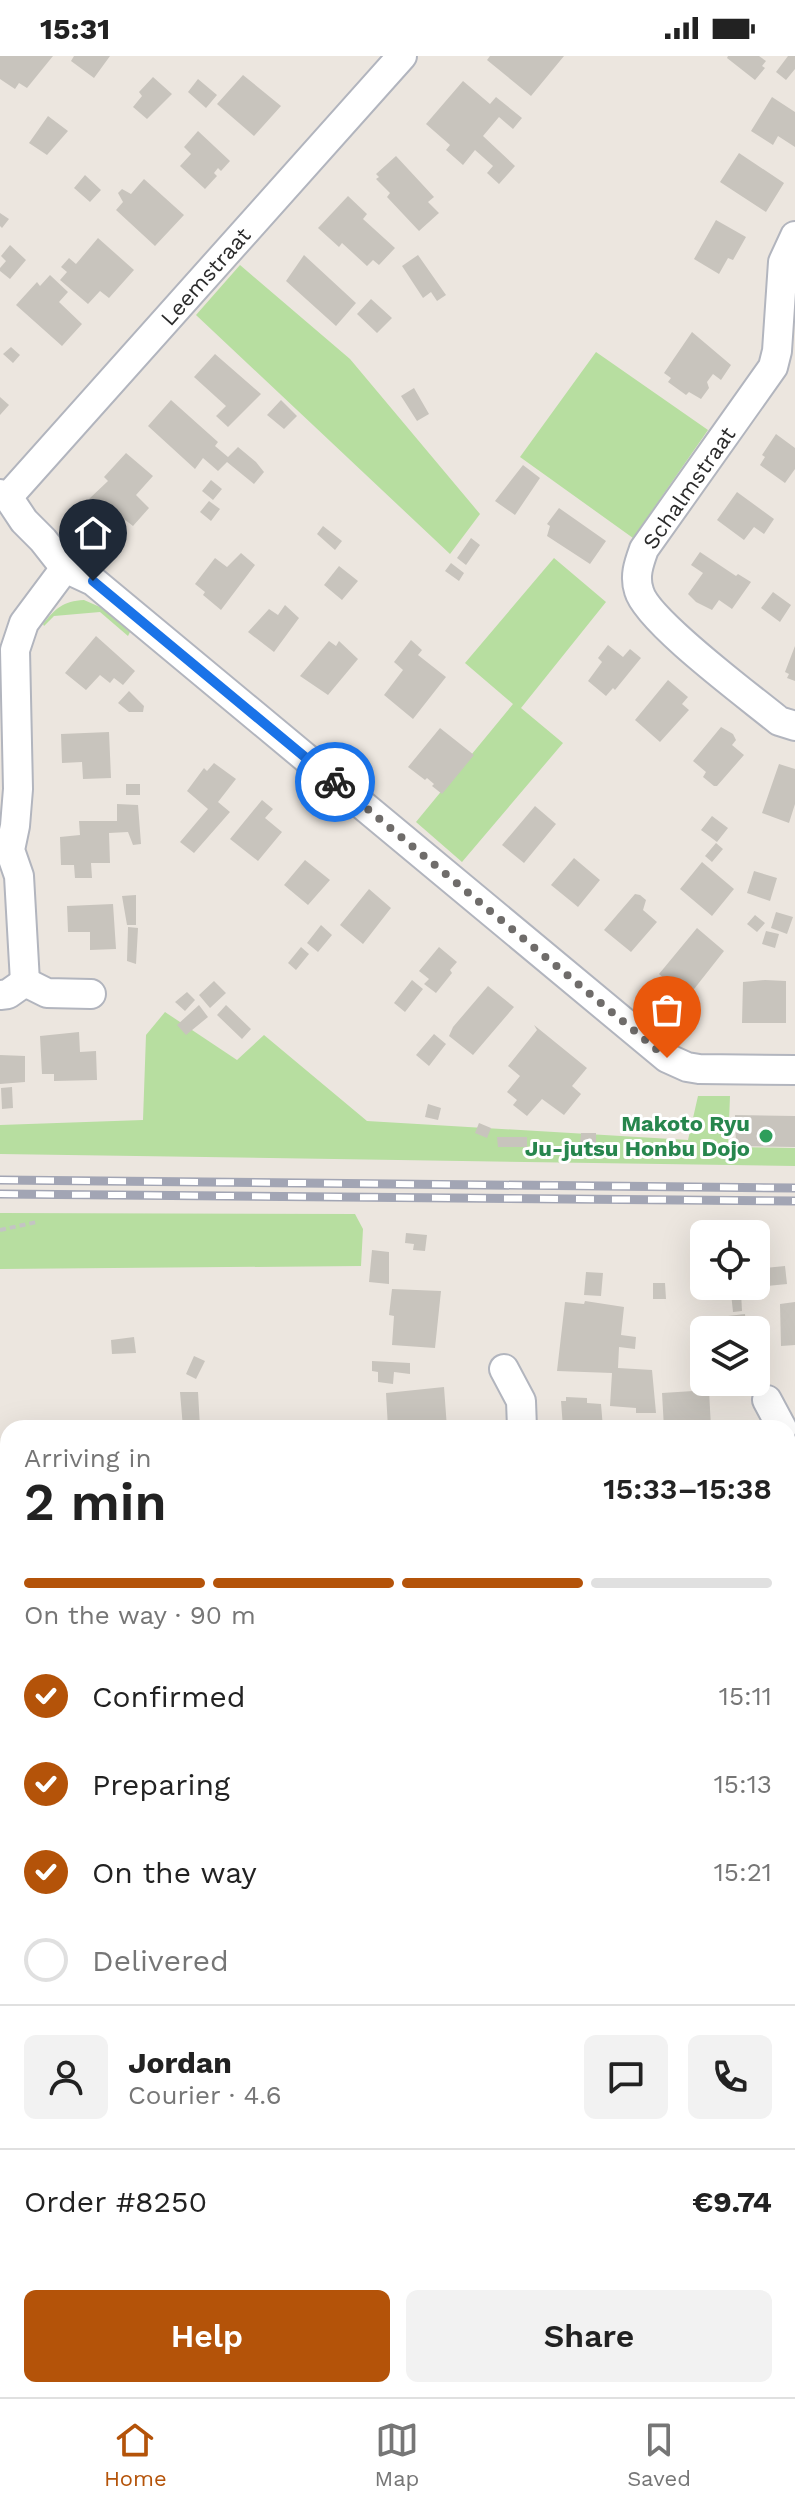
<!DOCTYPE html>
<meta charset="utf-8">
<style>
:root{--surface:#fff;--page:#f2f2f2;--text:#222;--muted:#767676;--line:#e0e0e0;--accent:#b45309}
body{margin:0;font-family:"Work Sans",sans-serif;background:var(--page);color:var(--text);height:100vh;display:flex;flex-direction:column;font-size:30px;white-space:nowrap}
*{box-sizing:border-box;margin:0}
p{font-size:26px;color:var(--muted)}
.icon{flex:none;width:44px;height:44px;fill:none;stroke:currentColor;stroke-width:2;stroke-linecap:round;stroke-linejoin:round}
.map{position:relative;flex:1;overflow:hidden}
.sheet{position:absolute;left:0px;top:1364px;width:796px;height:978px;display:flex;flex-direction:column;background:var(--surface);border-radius:24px 24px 0 0;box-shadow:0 8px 32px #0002}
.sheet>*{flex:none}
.buttons{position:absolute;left:690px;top:1164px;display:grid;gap:16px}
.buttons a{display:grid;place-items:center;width:80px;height:80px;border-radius:12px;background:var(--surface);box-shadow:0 8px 32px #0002;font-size:40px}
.pin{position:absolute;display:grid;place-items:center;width:68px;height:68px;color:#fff;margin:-82px -34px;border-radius:50% 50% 50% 0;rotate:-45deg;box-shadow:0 0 8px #0007}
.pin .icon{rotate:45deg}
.courier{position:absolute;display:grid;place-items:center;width:80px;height:80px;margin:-40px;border:6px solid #1a73e8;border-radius:50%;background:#fff;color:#222;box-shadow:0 2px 10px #0007}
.head em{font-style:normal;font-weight:600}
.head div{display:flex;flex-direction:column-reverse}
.head{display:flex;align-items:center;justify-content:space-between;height:136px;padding:0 24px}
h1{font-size:52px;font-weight:600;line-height:60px}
.bar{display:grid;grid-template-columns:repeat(4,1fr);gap:12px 8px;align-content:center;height:96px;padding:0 24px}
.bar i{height:10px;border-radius:6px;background:var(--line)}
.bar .on{background:var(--accent)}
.bar p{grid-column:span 4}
.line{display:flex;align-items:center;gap:20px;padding:0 24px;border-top:2px solid var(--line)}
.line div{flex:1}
.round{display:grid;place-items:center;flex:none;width:84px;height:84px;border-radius:12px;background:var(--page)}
ol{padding:0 24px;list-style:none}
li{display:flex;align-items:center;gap:24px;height:88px}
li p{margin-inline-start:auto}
li .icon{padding:8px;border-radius:50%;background:var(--accent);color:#fff;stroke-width:4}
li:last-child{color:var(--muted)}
li i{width:44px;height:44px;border:4px solid var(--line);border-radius:50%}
.action{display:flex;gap:16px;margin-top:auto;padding:16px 24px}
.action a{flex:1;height:92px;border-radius:12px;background:var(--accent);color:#fff;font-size:32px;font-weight:600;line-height:92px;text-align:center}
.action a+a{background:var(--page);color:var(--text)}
.status{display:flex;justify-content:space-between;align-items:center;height:56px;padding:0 40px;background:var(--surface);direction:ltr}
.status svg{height:22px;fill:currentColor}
.dock{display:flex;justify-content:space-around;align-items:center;height:112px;border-top:2px solid var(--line);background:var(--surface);font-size:22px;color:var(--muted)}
.dock a{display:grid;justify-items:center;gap:4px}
.dock .on{color:var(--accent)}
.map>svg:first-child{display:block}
.green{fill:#b7dea0}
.building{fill:#c8c4bd}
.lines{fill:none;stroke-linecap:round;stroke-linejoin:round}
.minor-casing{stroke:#b2b5be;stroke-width:32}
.path{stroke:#c4c4c4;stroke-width:4;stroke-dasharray:6 4;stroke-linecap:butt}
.minor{stroke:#fff;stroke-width:28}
.rail-casing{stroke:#a2a5b4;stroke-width:9}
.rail{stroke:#fff;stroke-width:6;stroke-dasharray:18;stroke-linecap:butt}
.done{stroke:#6f6c6a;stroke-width:8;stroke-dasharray:0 14.4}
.route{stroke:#1a73e8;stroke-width:10}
.leisure-dot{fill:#2e9e5b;stroke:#fff;stroke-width:3}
.labels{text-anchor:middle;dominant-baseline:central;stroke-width:6;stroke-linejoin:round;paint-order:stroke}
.street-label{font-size:22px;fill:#2b2b2b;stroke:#fff}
.leisure-label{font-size:22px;font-weight:bold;fill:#27864d;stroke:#fff;text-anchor:end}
</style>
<div class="status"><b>15:31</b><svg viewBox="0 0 49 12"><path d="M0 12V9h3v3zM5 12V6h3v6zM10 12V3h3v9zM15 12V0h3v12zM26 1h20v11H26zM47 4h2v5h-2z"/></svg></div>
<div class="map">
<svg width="795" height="2341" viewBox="0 0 795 2341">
<rect width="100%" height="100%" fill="#ece6df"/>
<path class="green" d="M240 209 350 303 480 458 450 498 196 259Z
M596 296 708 374 633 482 520 401Z
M554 502 606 546 521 652 563 687 462 806 416 766 513 648 465 607Z
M84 544 100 551 130 576 128 580 100 556 54 560 44 570 43 568C55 553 63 545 84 544Z
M165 956 237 1004 264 979 367 1065 688 1084 698 1040H730L728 1091 795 1092V1110L0 1098V1069L143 1064 146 979Z
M0 1157 355 1158 363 1173 361 1210 0 1213Z
M788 1983H795V2132H788Z
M0 2040H8V2134L0 2135Z
M10 2334H93V2341H11Z
M250 2334H325V2341H250Z"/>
<path class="building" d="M0 0H53L27 32 19 27 15 33 0 23Z
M74 0H110L94 22 71 5Z
M490 0H564L531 40 487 4Z
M728 0H759L766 5 762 10 765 12 755 24 727 2Z
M788 0H795V13L786 24 776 16Z
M243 19 281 50 254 80 217 48Z
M153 21 172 38 147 63 133 51 142 40 139 36Z
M198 23 217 39 206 52 188 36Z
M463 25 490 48 496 41 522 62 513 73 499 61 483 80 515 110 499 128 487 117 493 110 475 94 463 109 446 94 450 89 426 68Z
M772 41 795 56V91L778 80 773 89 751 75Z
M48 60 68 75 47 99 29 87Z
M198 75 230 105 221 115 218 112 214 117 217 120 205 133 180 110 191 98 184 91Z
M739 97 784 127 766 156 720 126Z
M396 100 434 141 428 146 439 157 419 175 387 141 390 137 376 123 379 121 376 118Z
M85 119 101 134 90 146 74 132Z
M144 123 184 159 155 190 116 154 123 146 118 137 122 133 131 138Z
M348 140 367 158 363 163 395 192 379 209 373 204 367 210 342 187 339 191 318 172Z
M0 157 9 163 2 172 0 170Z
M716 164 746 181 733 204 728 202 719 218 694 203Z
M98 182 134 214 109 242 100 235 88 248 60 224 67 216 61 211 69 202 76 208Z
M10 189 26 204 10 223 0 215V212L6 205 1 200Z
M304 199 356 247 336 270 286 225Z
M418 199 446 239 437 245 431 236 423 242 402 210Z
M50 219 68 236 59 246 82 268 62 290 16 249 37 226 40 230Z
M371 243 392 262 377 277 357 258Z
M692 276 731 309 721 324 713 318 707 326 709 332 701 343 689 336 686 339 668 326 671 322 664 317Z
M11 291 20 299 13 307 3 298Z
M215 298 261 338 228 371 216 360 226 350 194 321Z
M414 332 429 358 417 365 401 340Z
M0 341 9 349 0 359Z
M171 344 218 386 215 390 228 401 238 391 256 406 264 416 254 428 227 406 218 415 203 402 195 413 148 370Z
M281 344 297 360 284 373 267 359Z
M776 378 795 392V413L785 427 760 409 765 401 762 399Z
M126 397 153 420 136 439 149 452 133 470 124 463 118 469 89 443 108 425 104 421Z
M523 409 540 422 515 459 495 445Z
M211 424 222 433 213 444 202 435Z
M737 436 774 463 764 478 754 471 744 484 717 464Z
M209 445 220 453 211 465 200 456Z
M559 452 606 485 590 508 547 480 550 470 547 468Z
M323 470 342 485 335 494 317 478Z
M471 482 480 489 466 509 457 502Z
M700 496 736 520 738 518 751 526 732 553 719 544 712 554 696 546 688 538 703 517 691 509Z
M241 497 255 509 221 554 203 539 205 536 195 528 215 502 227 511Z
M451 507 464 517 459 525 445 515Z
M339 510 358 525 342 544 324 529Z
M773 536 791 549 780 566 761 552Z
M285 549 299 562 274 596 248 576 269 553 278 559Z
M96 580 135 615 123 629 114 622 110 627 100 619 86 634 65 617Z
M411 584 422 594 418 599 446 621 413 663 384 639 403 614 394 606Z
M329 585 336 590 339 585 358 603 328 639 300 620Z
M608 589 623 601 630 593 641 602 615 634 613 632 606 640 588 625 602 606 598 602Z
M795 590V625L787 622 789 618 785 616Z
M668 624 688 641 682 648 689 654 660 686 635 664Z
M129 635 144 650 143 656H129L118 647Z
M721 671 733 678 736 684 732 689 744 699 717 730H714L703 721 706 716 693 705Z
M440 672 474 699 442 738 432 730 434 728 427 722 425 724 408 711Z
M109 676 111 722 83 723 82 706 62 707 61 678Z
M214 707 236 723 218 746 230 756 194 797 180 786 208 753 187 735 204 712 207 715Z
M779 708 795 713V748L789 767 762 757Z
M126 728H140V739H126Z
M262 744 273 753 265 762 282 776 258 805 230 783Z
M117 748 138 749 141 788 133 789 128 776 109 777 110 807H91L92 822H75L74 809H61L60 781 80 779 79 765H117Z
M535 750 556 768 524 807 502 789Z
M712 760 728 772 717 786 701 774Z
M716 787 723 793 712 806 705 800Z
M574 802 600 824 578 851 551 829Z
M305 804 330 824 308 849 284 829Z
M702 806 734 833 712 860 680 833Z
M754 815 777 822 770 845 747 837Z
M369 833 391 852 363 888 340 869Z
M635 838 640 839 646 844 643 854 657 866 631 896 604 874Z
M136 839V869H127L122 840Z
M113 848 116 893 90 894V876H68L67 850Z
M776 856 793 861 787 878 771 872Z
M755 859 765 867 757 876 747 868Z
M321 869 332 879 318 896 307 887Z
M128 871 138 872 136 908 127 905Z
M697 872 724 895 687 942 659 918Z
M766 875 779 878 775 892 762 888Z
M301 891 309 898 296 914 288 907Z
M439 891 457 906 450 914 452 917 436 937 424 928 429 923 419 915Z
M412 924 423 933 405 956 394 947Z
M765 924 786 925V967H742L743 926Z
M214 925 226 937 210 952 199 939Z
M488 930 514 951 473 999 449 980 453 971Z
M187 936 195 944 185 955 175 946Z
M199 949 208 961 186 979 177 969Z
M226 949 251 973 242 983 217 959Z
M534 969 587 1012 572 1030 581 1038 564 1059 542 1043 527 1060 513 1049 517 1044 507 1036 520 1020 508 1010 537 974Z
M79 976 80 996 96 995 97 1024 54 1025V1018H42L40 980Z
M434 978 446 988 429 1010 416 999Z
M0 999 25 1000V1026L0 1028Z
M12 1031 13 1052 2 1053 1 1032Z
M428 1048 441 1052 438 1064 425 1061Z
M735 1059 795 1060V1091L736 1090Z
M479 1067 491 1072 487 1082 475 1077Z
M581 1077H596V1089L580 1088Z
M497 1081H527V1091H498Z
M406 1177 427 1179 425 1195 413 1194 414 1188 405 1187Z
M372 1194 389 1196V1228L369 1226Z
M785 1210 787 1228 767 1230 765 1212Z
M586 1216 603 1217 601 1240 584 1239Z
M653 1227H665L666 1243H653Z
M392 1233 441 1235 435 1292 392 1289 394 1260 389 1259Z
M741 1236 742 1255 733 1256 731 1237Z
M585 1245 624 1251 621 1279 636 1281 635 1293 619 1291 618 1312 652 1314 656 1357H636V1352L610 1350 612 1317 557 1315 565 1246 584 1248Z
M795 1246V1289L781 1290 780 1248Z
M745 1258 746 1274H704V1296H697L694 1264Z
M134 1281 136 1297 112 1298 111 1284Z
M194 1300 205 1305 196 1323 186 1318Z
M372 1305 410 1307V1318L394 1316 393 1328 378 1326V1316L372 1315Z
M444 1331 447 1372H388L386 1337Z
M709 1334 711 1372H664L662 1337Z
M180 1336H198L200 1371 183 1372Z
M566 1341 587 1342V1347L601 1348 603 1372H563L561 1345H566Z
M6 1417 8 1448 0 1447V1418Z
M0 1460H8V1529H0Z
M788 2174H795V2341H750V2334H788Z
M207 2334H245V2341H207Z
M527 2334H592V2341H527Z"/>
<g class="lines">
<defs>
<g id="minor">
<path d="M795 180 783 206 777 295 773 311 644 493C639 507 634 520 639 535 647 565 750 641 779 665L795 670"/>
<path d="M0 438 8 441 24 465 43 484 65 512 93 525 667 1002 687 1011 699 1013 795 1014"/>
<path id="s1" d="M8 441 402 0"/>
<path d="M25 926 19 820 10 794 15 770 18 733 15 594 24 567 65 512"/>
<path d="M0 939 8 938 25 926 47 937 91 938"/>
<path d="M504 1313 521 1345 522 1372"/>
<path d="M767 1344 782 1372"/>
<path d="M788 1399 795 1493"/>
<path d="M0 1572 8 1571"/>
<path d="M788 1774 795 1773"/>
</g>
</defs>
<use href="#minor" class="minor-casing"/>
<path class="path" d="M0 1174 37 1166"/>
<use href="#minor" class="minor"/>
<defs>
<path id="rail" d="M0 1124 795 1132
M0 1138 795 1145"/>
</defs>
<use href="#rail" class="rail-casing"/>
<use href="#rail" class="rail"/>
</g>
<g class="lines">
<path class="done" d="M335 726 667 1002"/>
<path class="route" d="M93 525 335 726"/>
</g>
<circle class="leisure-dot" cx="766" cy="1080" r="8"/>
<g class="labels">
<g class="street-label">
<text stroke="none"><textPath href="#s1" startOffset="296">Leemstraat</textPath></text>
<text transform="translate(689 432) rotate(-55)">Schalmstraat</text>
</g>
<g class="leisure-label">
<text x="750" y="1067">Makoto Ryu<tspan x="750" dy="25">Ju-jutsu Honbu Dojo</tspan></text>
</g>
</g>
</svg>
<div class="buttons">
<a><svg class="icon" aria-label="locate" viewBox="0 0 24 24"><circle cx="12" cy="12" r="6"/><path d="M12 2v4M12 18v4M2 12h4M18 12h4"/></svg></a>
<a><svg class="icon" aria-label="layers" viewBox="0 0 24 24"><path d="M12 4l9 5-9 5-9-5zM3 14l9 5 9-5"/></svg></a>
</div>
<div class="pin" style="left:667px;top:1002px;background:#ea580c"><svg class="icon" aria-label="bag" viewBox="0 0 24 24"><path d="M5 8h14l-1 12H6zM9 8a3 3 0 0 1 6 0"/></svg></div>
<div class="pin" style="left:93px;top:525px;background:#1f2937"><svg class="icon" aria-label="home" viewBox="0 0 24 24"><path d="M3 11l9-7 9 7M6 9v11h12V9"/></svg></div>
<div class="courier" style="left:335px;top:726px"><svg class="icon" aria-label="bike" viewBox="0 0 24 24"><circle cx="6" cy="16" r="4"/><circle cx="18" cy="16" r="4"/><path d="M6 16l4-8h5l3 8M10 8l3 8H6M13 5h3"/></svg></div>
<section class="sheet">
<div class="head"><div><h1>2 min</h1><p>Arriving in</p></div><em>15:33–15:38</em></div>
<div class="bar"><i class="on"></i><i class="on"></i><i class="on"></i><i></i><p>On the way · 90 m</p></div>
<ol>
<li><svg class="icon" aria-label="check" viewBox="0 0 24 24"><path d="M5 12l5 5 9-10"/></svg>Confirmed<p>15:11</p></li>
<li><svg class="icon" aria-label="check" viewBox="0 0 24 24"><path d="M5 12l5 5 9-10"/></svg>Preparing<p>15:13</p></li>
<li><svg class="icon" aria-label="check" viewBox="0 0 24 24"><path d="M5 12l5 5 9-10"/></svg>On the way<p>15:21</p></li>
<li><i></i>Delivered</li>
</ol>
<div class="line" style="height:144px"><a class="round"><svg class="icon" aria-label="person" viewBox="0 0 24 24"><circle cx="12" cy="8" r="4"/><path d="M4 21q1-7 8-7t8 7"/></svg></a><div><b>Jordan</b><p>Courier · 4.6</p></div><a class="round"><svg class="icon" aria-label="chat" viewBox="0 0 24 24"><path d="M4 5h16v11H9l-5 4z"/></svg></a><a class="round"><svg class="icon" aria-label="phone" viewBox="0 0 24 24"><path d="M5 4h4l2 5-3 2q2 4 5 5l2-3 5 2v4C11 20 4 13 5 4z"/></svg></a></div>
<div class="line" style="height:104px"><div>Order #8250</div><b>€9.74</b></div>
<div class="action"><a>Help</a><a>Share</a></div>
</section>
</div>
<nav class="dock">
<a class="on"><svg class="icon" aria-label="home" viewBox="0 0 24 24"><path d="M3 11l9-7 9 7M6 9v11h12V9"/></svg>Home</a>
<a><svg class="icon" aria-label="map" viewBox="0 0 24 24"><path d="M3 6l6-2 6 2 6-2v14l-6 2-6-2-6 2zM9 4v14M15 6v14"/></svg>Map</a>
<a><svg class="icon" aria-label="saved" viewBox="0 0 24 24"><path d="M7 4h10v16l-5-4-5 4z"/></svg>Saved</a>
</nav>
